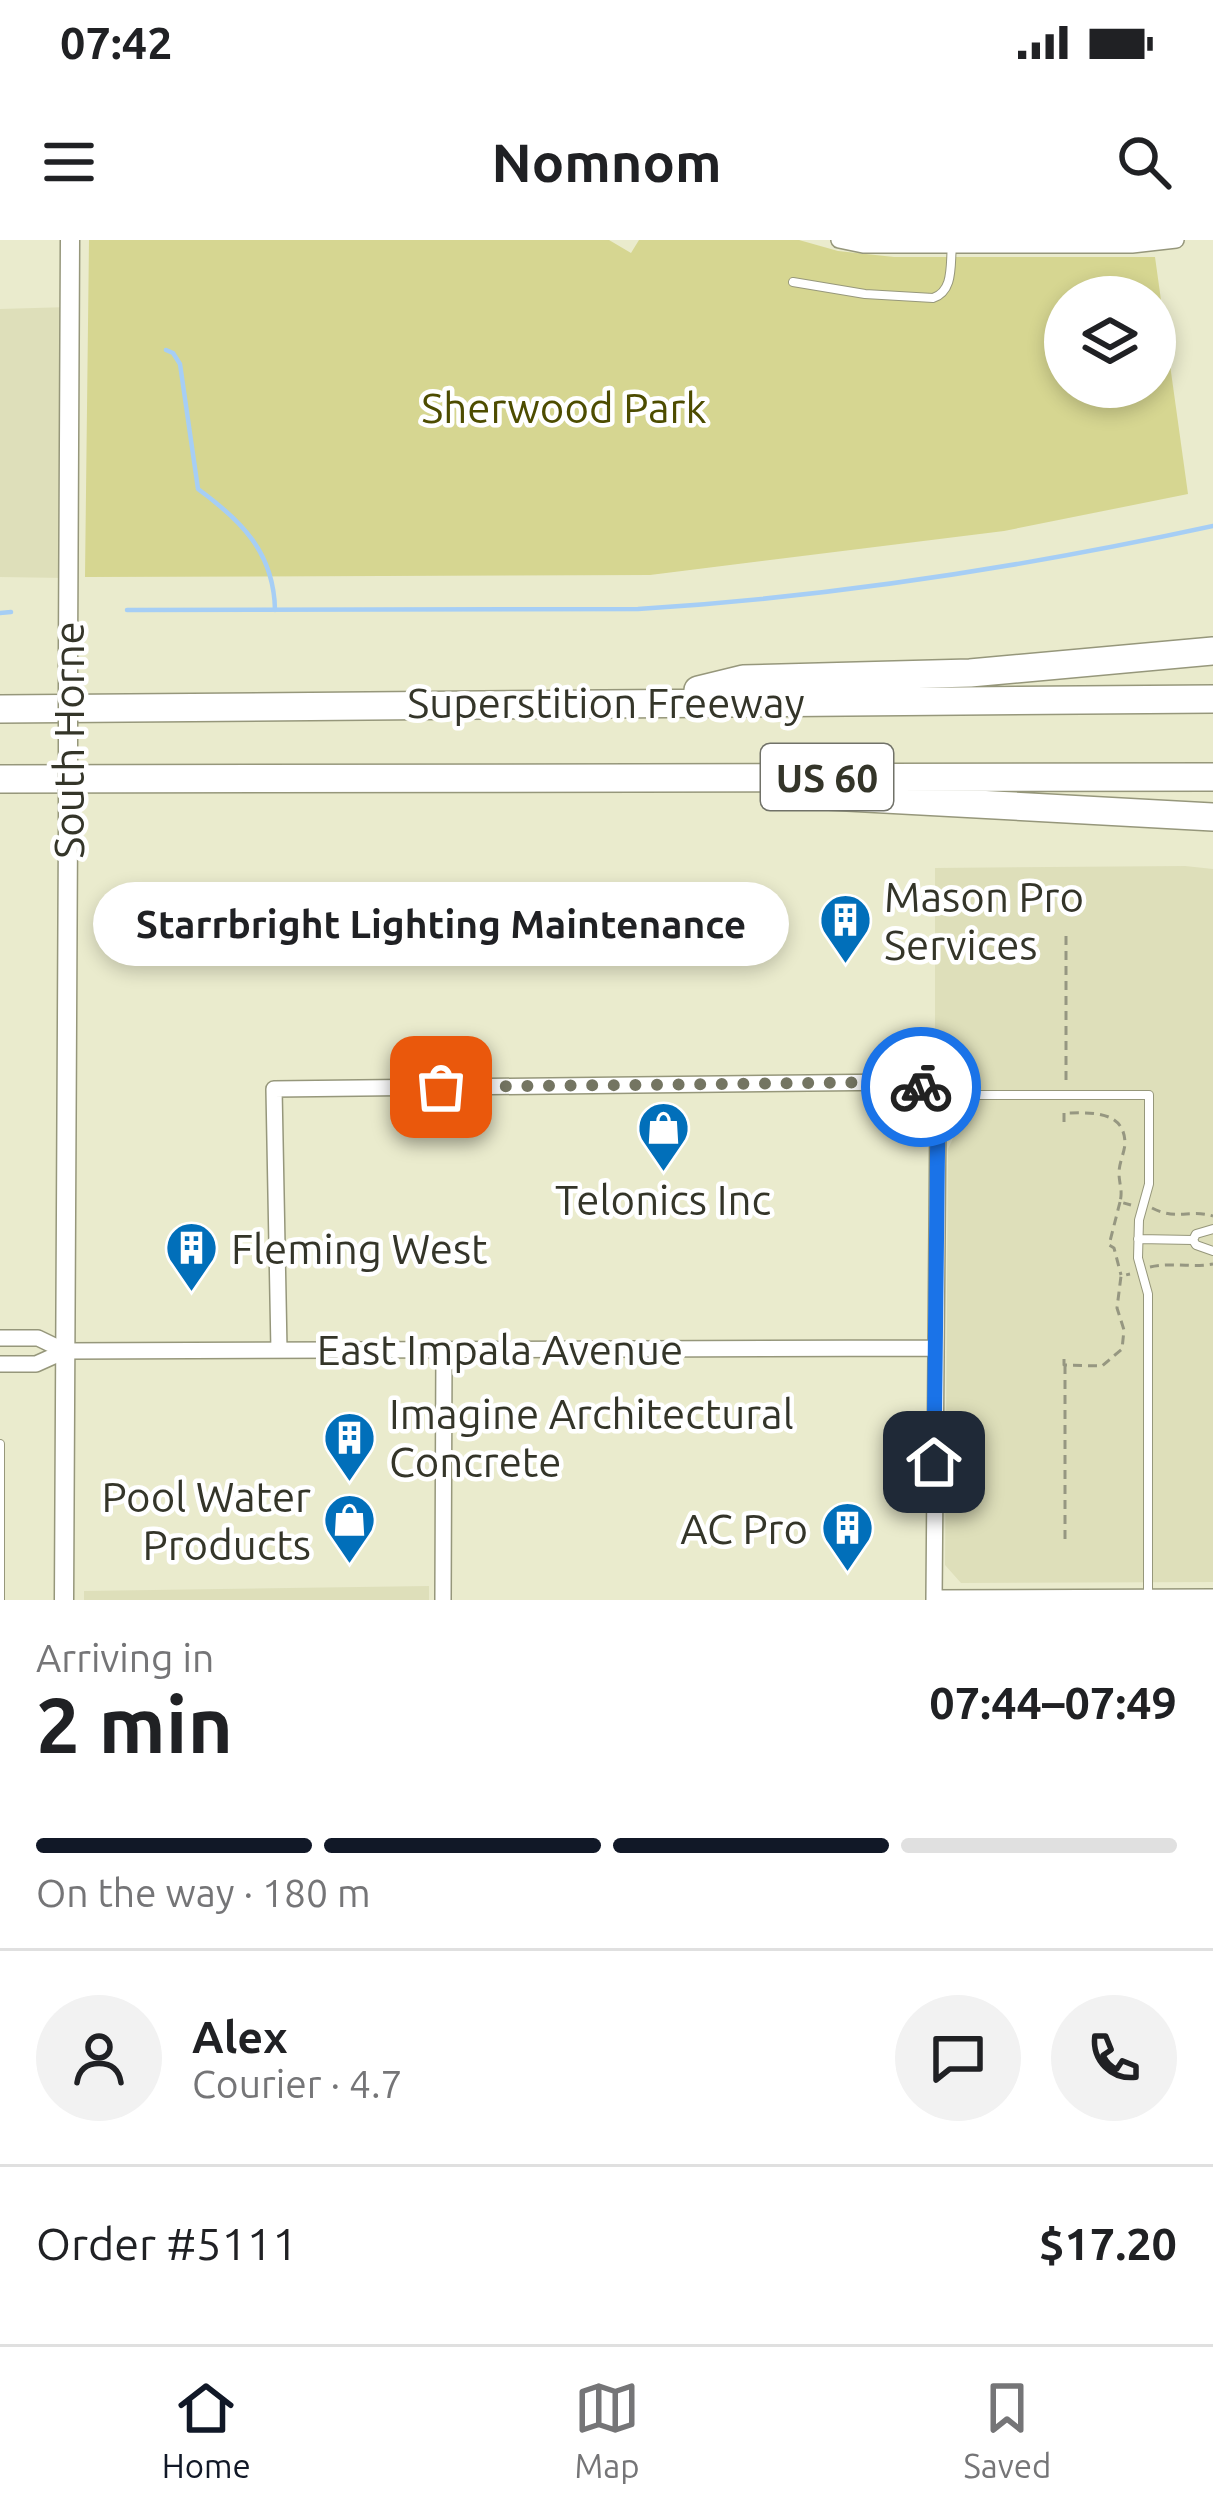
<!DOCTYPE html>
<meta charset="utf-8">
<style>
:root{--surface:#fff;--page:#f2f2f2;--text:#202124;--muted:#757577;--line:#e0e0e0;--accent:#111827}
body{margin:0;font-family:Ubuntu,sans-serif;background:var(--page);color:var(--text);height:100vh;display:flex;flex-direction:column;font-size:45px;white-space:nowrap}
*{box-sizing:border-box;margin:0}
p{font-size:39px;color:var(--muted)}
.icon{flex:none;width:66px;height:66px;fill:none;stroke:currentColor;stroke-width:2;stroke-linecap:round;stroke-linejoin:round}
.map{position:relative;height:1360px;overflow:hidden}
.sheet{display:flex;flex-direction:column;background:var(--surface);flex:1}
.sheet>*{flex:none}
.tools{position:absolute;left:1044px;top:36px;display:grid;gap:24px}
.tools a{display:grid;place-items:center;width:132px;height:132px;border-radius:50%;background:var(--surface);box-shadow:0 6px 18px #0003;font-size:60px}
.pin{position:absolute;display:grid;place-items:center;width:102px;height:102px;color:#fff;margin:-51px;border-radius:24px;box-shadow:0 6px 18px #0006}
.courier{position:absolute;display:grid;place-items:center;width:120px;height:120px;margin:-60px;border:9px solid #1a73e8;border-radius:50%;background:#fff;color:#222;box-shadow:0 3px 15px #0007}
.bubble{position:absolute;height:84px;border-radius:42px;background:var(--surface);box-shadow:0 6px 18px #0003;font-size:39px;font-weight:700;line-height:84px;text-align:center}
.overview em{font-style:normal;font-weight:700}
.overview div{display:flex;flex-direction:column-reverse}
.overview{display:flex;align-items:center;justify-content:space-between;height:204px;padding:0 36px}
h1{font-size:78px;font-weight:700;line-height:90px}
.bar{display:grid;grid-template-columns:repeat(4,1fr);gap:18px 12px;align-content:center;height:144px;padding:0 36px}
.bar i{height:15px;border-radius:9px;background:var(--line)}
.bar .active{background:var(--accent)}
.bar p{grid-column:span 4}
.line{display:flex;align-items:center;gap:30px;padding:0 36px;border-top:3px solid var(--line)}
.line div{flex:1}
.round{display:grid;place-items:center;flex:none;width:126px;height:126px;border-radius:63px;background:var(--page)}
.status{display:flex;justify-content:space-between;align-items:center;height:84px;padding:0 60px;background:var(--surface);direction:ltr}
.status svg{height:33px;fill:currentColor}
header{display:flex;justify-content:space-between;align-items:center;height:156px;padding:0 36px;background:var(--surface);font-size:54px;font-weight:700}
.tabs{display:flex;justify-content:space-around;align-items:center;height:168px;border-top:3px solid var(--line);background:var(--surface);font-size:33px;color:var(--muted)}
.tabs a{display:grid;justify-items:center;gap:6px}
.tabs .active{color:var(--accent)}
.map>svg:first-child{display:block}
.built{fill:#dedfba}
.green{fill:#d6d691;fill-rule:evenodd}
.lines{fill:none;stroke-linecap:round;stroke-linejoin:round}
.stream{stroke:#a6cef5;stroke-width:4.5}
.service-casing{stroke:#96977b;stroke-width:10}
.minor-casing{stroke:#96977b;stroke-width:18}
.tertiary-casing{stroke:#96977b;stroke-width:21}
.motorway-casing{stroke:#96977b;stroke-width:30}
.path{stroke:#969781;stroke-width:3;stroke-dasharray:9 6;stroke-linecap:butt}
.service{stroke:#fff;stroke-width:8}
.minor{stroke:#fff;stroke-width:15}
.tertiary{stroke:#fff;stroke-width:18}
.motorway{stroke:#fff;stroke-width:27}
.tertiary-bridge-casing{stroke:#96977b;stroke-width:21;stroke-linecap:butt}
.tertiary-bridge{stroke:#fff;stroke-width:18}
.done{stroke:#747562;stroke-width:12;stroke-dasharray:0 21.6}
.route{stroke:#1a73e8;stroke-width:15}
.labels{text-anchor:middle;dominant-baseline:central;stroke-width:9;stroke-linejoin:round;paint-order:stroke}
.shield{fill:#fff;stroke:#717269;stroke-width:3}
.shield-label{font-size:39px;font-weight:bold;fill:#343529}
.park-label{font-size:42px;fill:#4d4c00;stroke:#fff}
.street-label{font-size:42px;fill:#343529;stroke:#fff}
.poi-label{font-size:42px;fill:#343529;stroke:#fff;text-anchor:start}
</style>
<div class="status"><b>07:42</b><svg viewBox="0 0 49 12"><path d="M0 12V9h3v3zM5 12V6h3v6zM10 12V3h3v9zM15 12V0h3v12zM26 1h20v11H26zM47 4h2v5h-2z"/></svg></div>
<header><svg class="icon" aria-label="menu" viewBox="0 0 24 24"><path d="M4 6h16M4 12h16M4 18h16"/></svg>Nomnom<svg class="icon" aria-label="search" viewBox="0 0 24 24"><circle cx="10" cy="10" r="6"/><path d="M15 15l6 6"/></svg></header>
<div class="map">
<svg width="1213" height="1360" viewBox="0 0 1213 1360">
<rect width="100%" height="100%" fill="#eaebcd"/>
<path class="built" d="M70 67 67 338 0 337V69Z
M1185 626 1213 629V1342L961 1343 945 1325 948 909 964 875 961 845 954 830 935 817V628Z
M429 1346V1360H84V1351Z"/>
<path class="green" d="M89 0H609L631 13 639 0H799L838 11 894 17H1155L1188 254 1004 291 650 335 85 337ZM1065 57H1155V147H1065Z"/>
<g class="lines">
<path class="stream" d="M166 110 173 113 180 124 198 249C242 281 274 313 275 370
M127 370 638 369C831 357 1024 327 1213 286
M0 373 11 372"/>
<defs>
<path id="service" d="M793 42 865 54 933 58C954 51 950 25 952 5
M932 850 967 855H1149V944L1139 980 1138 1018 1148 1054V1357
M1213 989 1196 994 1193 1000 1196 1005 1213 1011
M1138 999 1193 1000
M0 1204V1360"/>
<path id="minor" d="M839 0 863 5H1132L1176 0
M0 1098H38L65 1111
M279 1110 274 849 903 842 932 850 938 869 934 1360
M0 1124H36L65 1111 935 1108
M934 1358 1213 1357
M443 1360 444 1110"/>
<path id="tertiary" d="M68 412 70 0
M64 1360 68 588"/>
<path id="motorway" d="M698 450 743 439 970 433 1213 411
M0 469 1213 459
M0 539 1213 537
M792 554 1213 577"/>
</defs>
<use href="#service" class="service-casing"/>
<use href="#minor" class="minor-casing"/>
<use href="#tertiary" class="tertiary-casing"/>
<use href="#motorway" class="motorway-casing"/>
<path class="path" d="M1066 696V845
M1064 882V873C1089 873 1125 869 1125 904 1124 914 1119 923 1119 933 1119 944 1123 950 1120 962L1131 965
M1120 962 1109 1005 1114 1008 1121 1035
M1152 968C1178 981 1188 969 1213 976
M1150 1027C1173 1022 1191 1028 1213 1024
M1064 1119V1125L1102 1126 1122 1109 1124 1090 1117 1068 1121 1036 1130 1034
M1065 1125V1303"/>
<use href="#service" class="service"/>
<use href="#minor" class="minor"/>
<use href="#tertiary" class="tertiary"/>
<use href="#motorway" class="motorway"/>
<defs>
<path id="tertiary-bridge" d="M68 412V588"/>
</defs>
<use href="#tertiary-bridge" class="tertiary-bridge-casing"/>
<use href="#tertiary-bridge" class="tertiary-bridge"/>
</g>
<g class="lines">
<path class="done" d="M441 847 903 842 921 847"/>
<path class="route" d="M921 847 932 850 938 868 934 1222"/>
</g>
<defs>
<symbol id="building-pin" viewBox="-11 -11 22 30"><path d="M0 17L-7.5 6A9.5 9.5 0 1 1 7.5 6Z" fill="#016fba" stroke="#fff"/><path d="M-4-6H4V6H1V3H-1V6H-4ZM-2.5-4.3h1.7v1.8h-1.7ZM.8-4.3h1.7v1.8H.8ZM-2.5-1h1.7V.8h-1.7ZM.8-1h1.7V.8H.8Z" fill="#fff"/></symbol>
<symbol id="shop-pin" viewBox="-11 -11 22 30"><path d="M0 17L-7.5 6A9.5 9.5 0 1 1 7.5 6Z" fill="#016fba" stroke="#fff"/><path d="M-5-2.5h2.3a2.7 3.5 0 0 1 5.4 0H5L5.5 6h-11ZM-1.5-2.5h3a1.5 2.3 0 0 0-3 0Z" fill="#fff"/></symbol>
</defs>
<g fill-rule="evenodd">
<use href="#building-pin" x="816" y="650" width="59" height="81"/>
<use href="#shop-pin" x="634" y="858" width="59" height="81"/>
<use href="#building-pin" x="162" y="978" width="59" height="81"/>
<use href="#building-pin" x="320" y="1168" width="59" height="81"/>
<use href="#shop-pin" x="320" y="1250" width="59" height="81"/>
<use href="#building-pin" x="818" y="1258" width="59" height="81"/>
</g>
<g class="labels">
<rect class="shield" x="761" y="504" width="132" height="66" rx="9"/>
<g class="shield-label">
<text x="827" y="537">US 60</text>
</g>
<g class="park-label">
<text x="564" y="167">Sherwood Park</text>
</g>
<g class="street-label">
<text x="606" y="462">Superstition Freeway</text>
<text transform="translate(68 500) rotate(-90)">South Horne</text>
<text x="500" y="1109">East Impala Avenue</text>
</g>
<g class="poi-label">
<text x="884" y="656">Mason Pro<tspan x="884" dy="48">Services</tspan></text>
<text x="663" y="959" text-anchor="middle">Telonics Inc</text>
<text x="231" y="1008">Fleming West</text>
<text x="389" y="1173">Imagine Architectural<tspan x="389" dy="48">Concrete</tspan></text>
<text x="311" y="1256" text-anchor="end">Pool Water<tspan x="311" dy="48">Products</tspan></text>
<text x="808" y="1288" text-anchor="end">AC Pro</text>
</g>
</g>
</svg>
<div class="tools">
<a><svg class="icon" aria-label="layers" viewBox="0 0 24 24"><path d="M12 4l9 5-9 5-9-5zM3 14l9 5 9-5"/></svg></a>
</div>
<div class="pin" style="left:441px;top:847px;background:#ea580c"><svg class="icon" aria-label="bag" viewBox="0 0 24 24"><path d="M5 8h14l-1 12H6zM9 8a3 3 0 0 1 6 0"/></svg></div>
<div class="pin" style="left:934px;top:1222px;background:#1f2937"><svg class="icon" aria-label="home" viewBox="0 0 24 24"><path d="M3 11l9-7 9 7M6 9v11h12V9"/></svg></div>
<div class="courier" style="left:921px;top:847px"><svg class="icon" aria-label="bike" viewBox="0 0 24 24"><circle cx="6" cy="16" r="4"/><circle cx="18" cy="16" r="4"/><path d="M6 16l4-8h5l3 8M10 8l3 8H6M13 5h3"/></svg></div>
<div class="bubble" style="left:93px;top:642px;width:696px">Starrbright Lighting Maintenance</div>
</div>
<section class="sheet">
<div class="overview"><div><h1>2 min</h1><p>Arriving in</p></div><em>07:44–07:49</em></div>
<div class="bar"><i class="active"></i><i class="active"></i><i class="active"></i><i></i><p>On the way · 180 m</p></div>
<div class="line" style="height:216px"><a class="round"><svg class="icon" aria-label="person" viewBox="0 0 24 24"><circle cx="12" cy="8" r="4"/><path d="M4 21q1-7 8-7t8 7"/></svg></a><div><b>Alex</b><p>Courier · 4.7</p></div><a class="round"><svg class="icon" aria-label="chat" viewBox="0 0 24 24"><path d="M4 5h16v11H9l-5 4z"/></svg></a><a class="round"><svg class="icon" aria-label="phone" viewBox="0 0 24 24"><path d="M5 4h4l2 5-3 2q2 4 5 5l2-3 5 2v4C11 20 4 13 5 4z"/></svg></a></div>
<div class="line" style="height:156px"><div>Order #5111</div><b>$17.20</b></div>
</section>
<nav class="tabs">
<a class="active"><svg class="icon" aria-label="home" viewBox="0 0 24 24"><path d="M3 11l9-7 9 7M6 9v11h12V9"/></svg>Home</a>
<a><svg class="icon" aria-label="map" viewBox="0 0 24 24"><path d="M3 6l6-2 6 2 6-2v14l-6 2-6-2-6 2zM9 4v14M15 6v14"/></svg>Map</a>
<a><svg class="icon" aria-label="saved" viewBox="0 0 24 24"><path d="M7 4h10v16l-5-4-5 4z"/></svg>Saved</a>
</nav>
